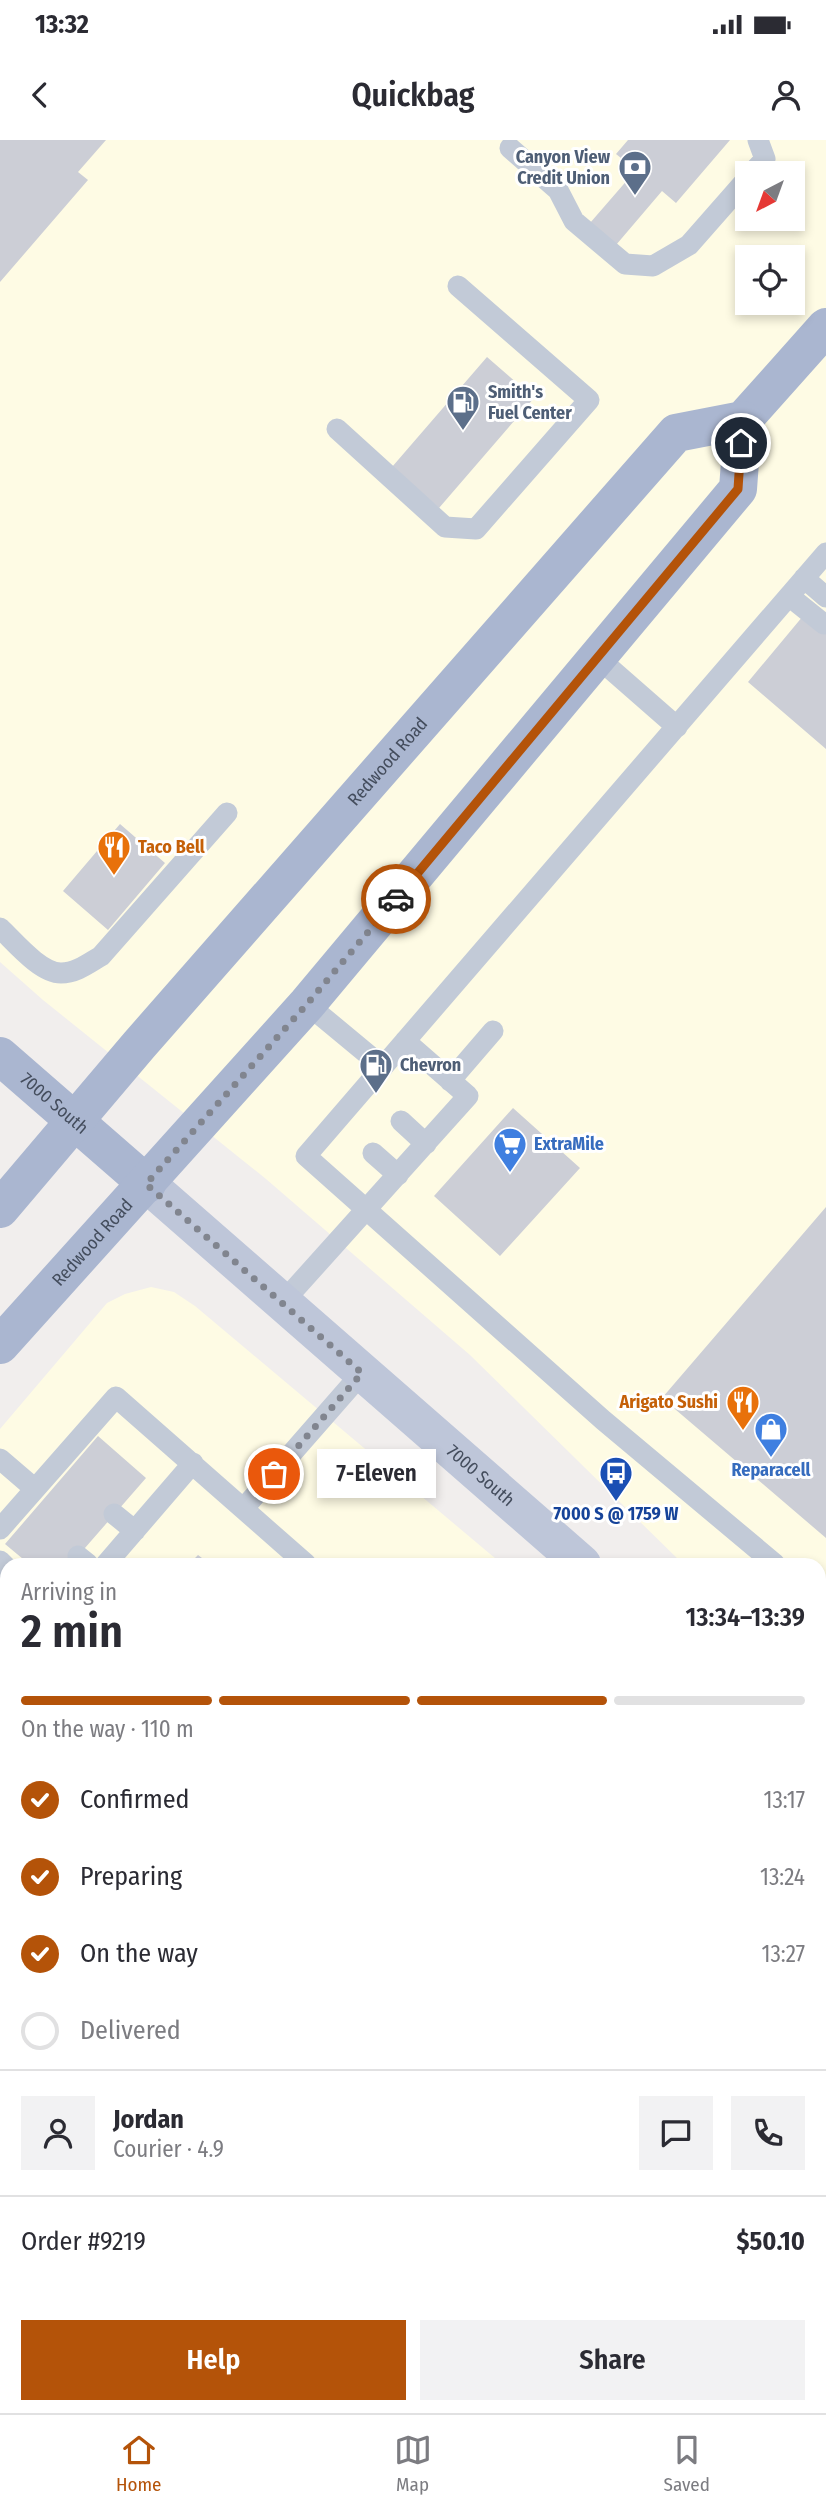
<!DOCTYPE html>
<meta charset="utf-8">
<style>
:root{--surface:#fff;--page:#f2f2f3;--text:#2b2b33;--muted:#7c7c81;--line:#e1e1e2;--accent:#b45309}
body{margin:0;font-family:"Fira Sans Condensed",sans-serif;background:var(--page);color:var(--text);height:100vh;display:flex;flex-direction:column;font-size:26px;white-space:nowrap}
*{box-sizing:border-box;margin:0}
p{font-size:23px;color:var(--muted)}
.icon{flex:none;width:38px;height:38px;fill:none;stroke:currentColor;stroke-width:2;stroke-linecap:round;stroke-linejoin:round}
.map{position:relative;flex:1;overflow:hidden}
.drawer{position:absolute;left:0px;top:1418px;width:826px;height:856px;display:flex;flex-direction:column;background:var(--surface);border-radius:21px 21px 0 0;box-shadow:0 4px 10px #0003}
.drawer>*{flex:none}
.needle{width:46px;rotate:221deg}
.fabs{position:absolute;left:735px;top:21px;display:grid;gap:14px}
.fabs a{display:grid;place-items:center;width:70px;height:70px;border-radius:0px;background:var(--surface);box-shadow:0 4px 10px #0003;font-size:35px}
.pin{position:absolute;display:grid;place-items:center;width:60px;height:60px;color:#fff;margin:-30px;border:4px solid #fff;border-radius:50%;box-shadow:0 2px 7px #0007}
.courier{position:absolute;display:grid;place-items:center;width:70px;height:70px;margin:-35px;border:5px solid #b45309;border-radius:50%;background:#fff;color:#222;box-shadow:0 2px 9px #0007}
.bubble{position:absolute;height:49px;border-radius:0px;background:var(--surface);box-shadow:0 4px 10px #0003;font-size:23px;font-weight:600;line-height:49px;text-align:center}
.summary em{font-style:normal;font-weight:600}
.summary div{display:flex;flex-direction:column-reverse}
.summary{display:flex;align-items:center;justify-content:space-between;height:119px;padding:0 21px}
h1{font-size:46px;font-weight:600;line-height:52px}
.bar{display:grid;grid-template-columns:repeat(4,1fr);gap:10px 7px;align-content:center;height:84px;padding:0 21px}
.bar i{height:9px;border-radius:5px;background:var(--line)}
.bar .on{background:var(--accent)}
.bar p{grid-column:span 4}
.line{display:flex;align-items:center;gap:18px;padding:0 21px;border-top:2px solid var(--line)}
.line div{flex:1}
.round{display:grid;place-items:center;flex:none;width:74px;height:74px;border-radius:0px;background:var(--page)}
ol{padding:0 21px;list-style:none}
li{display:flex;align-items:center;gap:21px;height:77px}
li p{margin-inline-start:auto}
li .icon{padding:7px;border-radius:50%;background:var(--accent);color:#fff;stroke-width:4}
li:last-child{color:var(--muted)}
li i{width:38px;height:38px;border:4px solid var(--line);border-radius:50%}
.button{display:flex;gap:14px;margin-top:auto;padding:14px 21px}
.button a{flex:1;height:80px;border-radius:0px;background:var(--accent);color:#fff;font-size:28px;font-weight:600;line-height:80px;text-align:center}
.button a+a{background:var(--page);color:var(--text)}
.status{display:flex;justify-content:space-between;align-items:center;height:49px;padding:0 35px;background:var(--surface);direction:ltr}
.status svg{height:19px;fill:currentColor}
header{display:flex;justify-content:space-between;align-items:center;height:91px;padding:0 21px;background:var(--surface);font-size:32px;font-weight:600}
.tabs{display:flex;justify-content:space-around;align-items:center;height:98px;border-top:2px solid var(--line);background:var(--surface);font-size:19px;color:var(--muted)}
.tabs a{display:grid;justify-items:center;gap:4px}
.tabs .on{color:var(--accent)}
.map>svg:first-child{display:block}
.commercial{fill:#fefbe4;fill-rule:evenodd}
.green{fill:#b6f4d9}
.water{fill:#7ec8f6}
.building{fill:#ccced6}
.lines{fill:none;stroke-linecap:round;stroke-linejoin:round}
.path{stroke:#6ad6b4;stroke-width:4.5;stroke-dasharray:5 3.5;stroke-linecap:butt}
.lane{stroke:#c2cad7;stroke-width:21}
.secondary{stroke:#bec6d9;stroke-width:38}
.primary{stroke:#aab6d0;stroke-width:38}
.done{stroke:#81858f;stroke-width:7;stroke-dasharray:0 12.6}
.route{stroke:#b45309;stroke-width:9}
.labels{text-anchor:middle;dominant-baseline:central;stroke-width:6;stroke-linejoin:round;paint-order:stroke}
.service-label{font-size:18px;font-weight:bold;fill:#4e5e75;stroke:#fff;text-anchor:start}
.street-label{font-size:18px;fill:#444d5d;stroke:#fff}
.food-label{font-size:18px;font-weight:bold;fill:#c56008;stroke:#fff;text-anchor:start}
.shop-label{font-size:18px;font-weight:bold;fill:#366cbe;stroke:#fff;text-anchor:start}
.transit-label{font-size:18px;font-weight:bold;fill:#164399;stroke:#fff}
</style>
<div class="status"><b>13:32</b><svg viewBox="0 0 49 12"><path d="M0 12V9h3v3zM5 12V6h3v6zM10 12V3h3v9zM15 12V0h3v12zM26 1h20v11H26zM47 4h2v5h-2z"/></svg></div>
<header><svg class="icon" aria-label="back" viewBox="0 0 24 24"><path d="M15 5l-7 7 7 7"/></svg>Quickbag<svg class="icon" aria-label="person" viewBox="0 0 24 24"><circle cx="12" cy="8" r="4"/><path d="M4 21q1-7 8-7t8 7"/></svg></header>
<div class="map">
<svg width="826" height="2273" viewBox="0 0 826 2273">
<rect width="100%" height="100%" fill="#f1eeed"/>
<path class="commercial" d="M0 0H826V1565L819 1558V1424H683L470 1215 266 1039 43 860 0 822ZM747 33H793V79H747ZM747 117H793V163H747Z
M151 1147 174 1152 195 1166 502 1424H7V2266H535L529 2273H0V1289L107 1163 125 1154Z
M819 1690 826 1696V1931L819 1939Z"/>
<path class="green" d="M826 1931V2273H730L722 2266H819V1939Z"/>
<path class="water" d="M826 2046V2185L819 2179V2052Z"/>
<path class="building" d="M0 0H106L78 32 88 40 0 142Z
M628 0H730L676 63 662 51 616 105 590 83 636 30 616 14Z
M487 217 534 258 439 368 392 327Z
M803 476 826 481V609L748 542Z
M120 684 165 723 108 790 63 751Z
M513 968 580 1028 500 1116 434 1056Z
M826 1067V1398L662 1258Z
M98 1296 146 1338 71 1424H29L5 1404Z
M198 1415 210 1424H189Z
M7 2211V2266H117L111 2273H0V2219Z
M272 2266H407L401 2273H280Z"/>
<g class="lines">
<path class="path" d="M785 2266 793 2273"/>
<path class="lane" d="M510 8 558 50 574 81 625 124 653 126 689 105 747 39
M752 33 765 19 758 0
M337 289 445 387 476 389 589 260 458 146
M804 438 826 457
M789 456 824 484
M597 517 677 587
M0 788C14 801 40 833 61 833 76 833 89 823 101 816L227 673
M307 864 383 927
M450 941 493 891
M401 981 426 1004
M373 1013 398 1035
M282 1163 468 956 405 901
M0 1319 35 1349
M244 1368 362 1233
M114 1374 135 1391
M0 1389 116 1257 306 1424
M78 1416 88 1424
M0 1421 6 1427 0 1434
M106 1424 193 1323
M775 1424 603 1280 306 1016 826 413
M0 1459 7 1465
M819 1461 826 1467
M819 1859 826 1851
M0 2123 7 2115
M468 2273 475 2266"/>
<g class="secondary">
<path id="s1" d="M147 1044 582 1424"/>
<path d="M819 1631 826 1637"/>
</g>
<g class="primary">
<path id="s2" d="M0 916 147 1044"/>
<path id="s3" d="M0 1069 139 905 676 293 743 280 826 187"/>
<path id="s4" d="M0 1205 307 864 738 349 743 280"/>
</g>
</g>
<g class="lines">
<path class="done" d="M274 1334 362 1233 146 1044 307 864 396 759"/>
<path class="route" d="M396 759 738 349 741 303"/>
</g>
<defs>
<symbol id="bank-pin" viewBox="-11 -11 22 30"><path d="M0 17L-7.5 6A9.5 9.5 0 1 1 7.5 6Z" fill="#5c6f8a" stroke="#fff"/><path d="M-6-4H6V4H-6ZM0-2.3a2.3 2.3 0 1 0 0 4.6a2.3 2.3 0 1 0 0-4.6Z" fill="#fff"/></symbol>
<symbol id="fuel-pin" viewBox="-11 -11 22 30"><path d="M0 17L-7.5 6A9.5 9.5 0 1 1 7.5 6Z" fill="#5c6f8a" stroke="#fff"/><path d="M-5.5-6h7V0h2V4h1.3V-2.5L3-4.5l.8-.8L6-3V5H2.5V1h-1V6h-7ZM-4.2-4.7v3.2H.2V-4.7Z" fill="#fff"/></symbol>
<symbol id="restaurant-pin" viewBox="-11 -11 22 30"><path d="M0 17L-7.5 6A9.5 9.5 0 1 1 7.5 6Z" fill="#e8710a" stroke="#fff"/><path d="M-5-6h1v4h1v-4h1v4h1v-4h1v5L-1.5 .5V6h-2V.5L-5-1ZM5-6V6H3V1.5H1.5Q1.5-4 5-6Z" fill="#fff"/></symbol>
<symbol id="supermarket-pin" viewBox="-11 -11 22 30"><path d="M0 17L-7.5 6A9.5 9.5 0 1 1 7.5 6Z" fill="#3f7fe0" stroke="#fff"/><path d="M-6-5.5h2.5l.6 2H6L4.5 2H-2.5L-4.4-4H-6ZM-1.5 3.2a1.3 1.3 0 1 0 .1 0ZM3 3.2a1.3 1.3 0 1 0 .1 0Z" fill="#fff"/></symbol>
<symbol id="shop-pin" viewBox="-11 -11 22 30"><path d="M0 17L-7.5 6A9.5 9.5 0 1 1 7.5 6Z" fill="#3f7fe0" stroke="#fff"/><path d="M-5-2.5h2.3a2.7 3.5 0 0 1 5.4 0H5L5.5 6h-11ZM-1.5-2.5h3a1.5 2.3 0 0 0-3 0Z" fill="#fff"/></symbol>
<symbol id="bus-pin" viewBox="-11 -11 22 30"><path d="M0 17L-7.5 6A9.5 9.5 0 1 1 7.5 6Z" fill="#1a4fb4" stroke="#fff"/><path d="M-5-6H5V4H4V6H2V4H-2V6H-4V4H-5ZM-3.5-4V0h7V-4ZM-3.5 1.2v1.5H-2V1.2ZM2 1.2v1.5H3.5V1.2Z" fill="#fff"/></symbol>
</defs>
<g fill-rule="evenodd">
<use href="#bank-pin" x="616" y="8" width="38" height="52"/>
<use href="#fuel-pin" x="444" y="243" width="38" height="52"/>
<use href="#restaurant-pin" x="95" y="688" width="38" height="52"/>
<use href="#fuel-pin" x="357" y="906" width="38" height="52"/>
<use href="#supermarket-pin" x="491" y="985" width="38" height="52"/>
<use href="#restaurant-pin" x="724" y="1243" width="38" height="52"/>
<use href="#shop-pin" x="752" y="1270" width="38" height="52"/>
<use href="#bus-pin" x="597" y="1314" width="38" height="52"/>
</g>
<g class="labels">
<g class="service-label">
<text x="610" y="17" text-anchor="end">Canyon View<tspan x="610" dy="21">Credit Union</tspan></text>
<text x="488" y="252">Smith's<tspan x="488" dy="21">Fuel Center</tspan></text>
<text x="400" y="925">Chevron</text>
</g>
<g class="street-label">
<text stroke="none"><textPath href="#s3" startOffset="592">Redwood Road</textPath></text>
<text stroke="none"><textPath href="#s2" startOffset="72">7000 South</textPath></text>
<text stroke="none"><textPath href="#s4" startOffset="138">Redwood Road</textPath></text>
<text stroke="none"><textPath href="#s1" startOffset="443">7000 South</textPath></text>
</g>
<g class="food-label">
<text x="138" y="707">Taco Bell</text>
<text x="718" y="1262" text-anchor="end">Arigato Sushi</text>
</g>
<g class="shop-label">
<text x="534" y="1004">ExtraMile</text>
<text x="771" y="1330" text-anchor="middle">Reparacell</text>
</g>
<g class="transit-label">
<text x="616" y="1374">7000 S @ 1759 W</text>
</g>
</g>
</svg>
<div class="fabs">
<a><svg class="needle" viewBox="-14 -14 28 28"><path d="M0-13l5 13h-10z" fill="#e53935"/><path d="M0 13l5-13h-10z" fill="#7c7c81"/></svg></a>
<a><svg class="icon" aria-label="locate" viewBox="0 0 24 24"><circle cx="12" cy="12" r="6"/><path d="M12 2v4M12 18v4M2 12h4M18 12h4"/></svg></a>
</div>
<div class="pin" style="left:274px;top:1334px;background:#ea580c"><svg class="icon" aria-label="bag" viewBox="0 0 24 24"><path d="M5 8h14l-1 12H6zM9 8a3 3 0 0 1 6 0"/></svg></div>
<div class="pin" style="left:741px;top:303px;background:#1f2937"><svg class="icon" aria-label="home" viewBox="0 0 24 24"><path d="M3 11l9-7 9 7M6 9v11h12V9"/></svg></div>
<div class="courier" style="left:396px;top:759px"><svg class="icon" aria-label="car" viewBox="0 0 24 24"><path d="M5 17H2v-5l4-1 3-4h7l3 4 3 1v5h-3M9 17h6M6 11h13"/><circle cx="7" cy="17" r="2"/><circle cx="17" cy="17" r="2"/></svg></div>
<div class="bubble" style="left:317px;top:1309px;width:119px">7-Eleven</div>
<section class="drawer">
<div class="summary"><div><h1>2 min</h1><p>Arriving in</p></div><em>13:34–13:39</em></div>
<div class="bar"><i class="on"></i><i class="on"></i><i class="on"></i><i></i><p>On the way · 110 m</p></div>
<ol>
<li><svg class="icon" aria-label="check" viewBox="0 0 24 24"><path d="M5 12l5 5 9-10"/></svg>Confirmed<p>13:17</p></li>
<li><svg class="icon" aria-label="check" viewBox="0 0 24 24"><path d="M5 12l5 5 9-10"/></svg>Preparing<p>13:24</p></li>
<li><svg class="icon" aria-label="check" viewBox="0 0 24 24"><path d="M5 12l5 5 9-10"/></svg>On the way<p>13:27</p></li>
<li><i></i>Delivered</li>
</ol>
<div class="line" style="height:126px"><a class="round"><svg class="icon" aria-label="person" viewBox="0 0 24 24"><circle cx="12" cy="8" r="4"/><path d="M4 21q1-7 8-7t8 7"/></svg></a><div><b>Jordan</b><p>Courier · 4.9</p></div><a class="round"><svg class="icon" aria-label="chat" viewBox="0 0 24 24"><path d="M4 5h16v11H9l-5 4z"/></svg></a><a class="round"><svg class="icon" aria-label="phone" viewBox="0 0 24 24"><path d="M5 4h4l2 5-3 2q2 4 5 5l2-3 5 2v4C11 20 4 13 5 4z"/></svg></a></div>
<div class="line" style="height:91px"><div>Order #9219</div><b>$50.10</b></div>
<div class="button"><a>Help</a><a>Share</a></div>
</section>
</div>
<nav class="tabs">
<a class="on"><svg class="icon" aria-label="home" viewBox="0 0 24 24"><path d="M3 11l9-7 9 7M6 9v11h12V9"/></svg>Home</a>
<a><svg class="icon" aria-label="map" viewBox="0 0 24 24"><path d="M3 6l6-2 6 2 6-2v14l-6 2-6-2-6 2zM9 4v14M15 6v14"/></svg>Map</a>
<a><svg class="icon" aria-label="saved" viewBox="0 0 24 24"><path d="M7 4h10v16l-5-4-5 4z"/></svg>Saved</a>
</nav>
